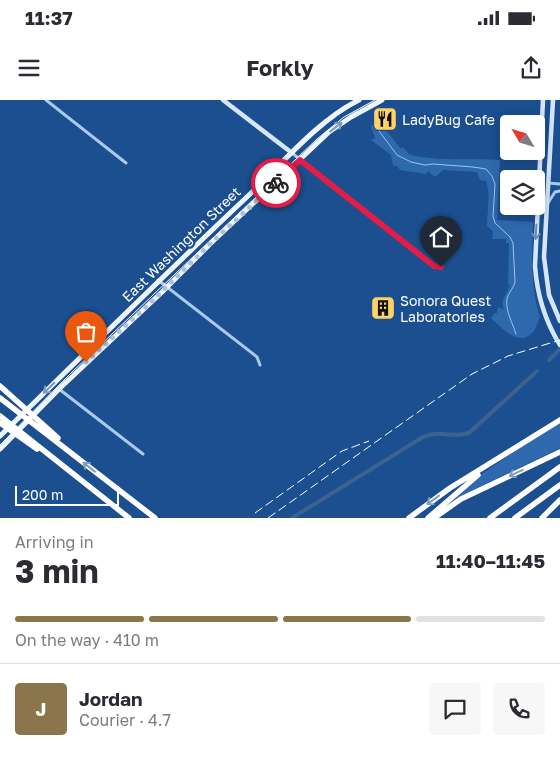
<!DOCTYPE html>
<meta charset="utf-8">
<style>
:root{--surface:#fff;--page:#f7f7f7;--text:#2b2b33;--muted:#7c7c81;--line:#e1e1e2;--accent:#8a764a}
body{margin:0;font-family:"Golos Text",sans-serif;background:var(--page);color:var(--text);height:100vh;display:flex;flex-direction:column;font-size:19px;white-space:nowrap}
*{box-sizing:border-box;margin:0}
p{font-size:16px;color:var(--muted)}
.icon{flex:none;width:28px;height:28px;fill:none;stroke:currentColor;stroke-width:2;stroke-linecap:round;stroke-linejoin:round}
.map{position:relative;height:418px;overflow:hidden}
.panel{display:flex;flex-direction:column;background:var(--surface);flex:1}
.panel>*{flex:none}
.needle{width:32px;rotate:308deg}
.buttons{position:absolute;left:500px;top:15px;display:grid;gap:10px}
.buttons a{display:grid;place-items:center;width:45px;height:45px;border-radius:5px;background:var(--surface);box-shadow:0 2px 12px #0003;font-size:25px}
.scale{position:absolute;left:15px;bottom:12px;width:104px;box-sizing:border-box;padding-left:5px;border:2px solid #fff;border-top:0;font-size:14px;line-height:18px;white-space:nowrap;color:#fff;-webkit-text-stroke:4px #1b4f8f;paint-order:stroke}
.pin{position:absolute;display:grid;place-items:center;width:42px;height:42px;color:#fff;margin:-51px -21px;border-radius:50% 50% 50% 0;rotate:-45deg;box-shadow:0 0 5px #0007}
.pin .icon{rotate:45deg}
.courier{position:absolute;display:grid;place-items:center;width:50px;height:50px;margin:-25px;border:4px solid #e11d48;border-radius:50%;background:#fff;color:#222;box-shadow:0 1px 6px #0007}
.headline em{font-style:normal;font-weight:700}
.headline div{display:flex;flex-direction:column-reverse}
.headline{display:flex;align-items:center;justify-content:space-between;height:85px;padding:0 15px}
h1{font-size:32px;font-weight:700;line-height:38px}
.bar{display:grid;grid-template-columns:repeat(4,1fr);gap:8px 5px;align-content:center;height:60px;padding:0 15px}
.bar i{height:6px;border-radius:4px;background:var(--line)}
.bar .active{background:var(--accent)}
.bar p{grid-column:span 4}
.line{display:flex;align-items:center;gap:12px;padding:0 15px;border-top:1px solid var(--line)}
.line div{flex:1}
.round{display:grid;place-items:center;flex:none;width:52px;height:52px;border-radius:5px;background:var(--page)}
.status{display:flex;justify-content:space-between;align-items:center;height:35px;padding:0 25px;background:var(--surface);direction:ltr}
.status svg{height:14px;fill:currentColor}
header{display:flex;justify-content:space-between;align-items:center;height:65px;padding:0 15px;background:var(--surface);font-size:22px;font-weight:700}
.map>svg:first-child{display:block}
.green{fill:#2e69ad}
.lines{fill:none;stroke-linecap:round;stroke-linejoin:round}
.stream{stroke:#9cc4f0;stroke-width:1}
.canal{stroke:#3c6290;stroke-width:4}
.street{stroke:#a9c9ee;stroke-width:3}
.secondary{stroke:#d6e6fa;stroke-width:4.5}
.primary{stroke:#f0f6ff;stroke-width:5}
.highway{stroke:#fff;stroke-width:5.5}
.tram{stroke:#fff;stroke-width:1}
.rail{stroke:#fff;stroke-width:1;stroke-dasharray:9 4;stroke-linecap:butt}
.oneway{stroke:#7b9ac1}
.oneway2{stroke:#668bba}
.oneway3{stroke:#829ec1}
.done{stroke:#afc1d8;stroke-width:5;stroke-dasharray:0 9}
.route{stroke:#e11d48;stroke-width:6}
.labels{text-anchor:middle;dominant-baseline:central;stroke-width:4.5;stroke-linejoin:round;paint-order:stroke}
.poi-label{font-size:14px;fill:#fff;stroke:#1b4f8f;text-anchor:start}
.street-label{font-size:14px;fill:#fff;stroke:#1b4f8f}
</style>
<div class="status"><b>11:37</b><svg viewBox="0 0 49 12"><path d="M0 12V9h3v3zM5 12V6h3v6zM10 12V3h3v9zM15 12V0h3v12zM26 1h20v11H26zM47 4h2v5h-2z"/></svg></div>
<header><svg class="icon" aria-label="menu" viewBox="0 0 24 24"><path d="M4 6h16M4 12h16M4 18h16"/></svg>Forkly<svg class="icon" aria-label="share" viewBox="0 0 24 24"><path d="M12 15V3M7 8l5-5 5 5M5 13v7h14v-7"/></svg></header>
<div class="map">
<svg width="560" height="418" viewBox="0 0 560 418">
<rect width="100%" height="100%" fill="#1b4f8f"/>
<path class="green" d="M376 21 389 34 401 49 403 47 409 54 415 56C443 61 471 58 500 60L497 120 533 122C532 154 530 186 540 217 538 221 536 229 533 232 519 248 502 228 491 218L495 213H497L498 207 504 210C499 199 508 194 510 184H508L509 143H506V139H492L493 131 487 126C487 113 491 93 486 81L480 80 477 72 443 70 435 77 428 71 426 74 400 70 397 66H393L391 55 371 40 375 38 371 27Z
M560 323V348L454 399 452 397C486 369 523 346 560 323Z"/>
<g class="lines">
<path class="stream" d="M376 27 397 55 411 62 425 65 433 64 473 67 486 69 492 76 495 84 493 116 495 123 510 137 513 143 515 182C514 188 508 193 507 199 505 210 513 224 516 234"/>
<path class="canal" d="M549 260 560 249
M292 418 423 337C443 329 451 339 469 333L537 271"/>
<path class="street" d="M46 0 126 63
M292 53 434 166 441 167
M548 83 560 84
M548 103 555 92 560 91
M158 180 257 257 260 265
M59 289 143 354"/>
<path class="secondary" d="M223 0 292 53
M543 0 535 166C537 195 545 221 560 245
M553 0 544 157 549 195 560 221
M539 86 541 87C545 94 541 103 544 111"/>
<path class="primary" d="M0 336C82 256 164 175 248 96 281 65 318 20 359 0
M0 349 59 289 162 192 212 142 329 32 351 17 382 0"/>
<path class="highway" d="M0 286 58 338
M0 298 155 418
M0 316 129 418
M0 323 37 349
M409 418 450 388 560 320
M428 418 478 375
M434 418 461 399 560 352
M490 418 560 367
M515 418 560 385
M542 418 560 400"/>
<path class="tram" d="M0 345 70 274 317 39 344 17 375 0"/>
<path class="rail" d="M255 413 342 351 369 341
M268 418 472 274 508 256 560 240"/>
</g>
<defs><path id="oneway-shaft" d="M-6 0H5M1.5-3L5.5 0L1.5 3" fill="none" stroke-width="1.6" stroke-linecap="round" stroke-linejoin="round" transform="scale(1.25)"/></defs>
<g class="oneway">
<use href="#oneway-shaft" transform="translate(336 27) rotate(-38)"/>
<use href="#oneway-shaft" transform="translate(49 288) rotate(136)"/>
</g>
<use class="oneway2" href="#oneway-shaft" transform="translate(536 132) rotate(93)"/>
<g class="oneway3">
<use href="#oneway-shaft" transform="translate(89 367) rotate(-142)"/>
<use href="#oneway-shaft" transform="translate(516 373) rotate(155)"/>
<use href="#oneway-shaft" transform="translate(433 400) rotate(144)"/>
</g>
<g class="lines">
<path class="done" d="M86 262 148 205 212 142 276 83"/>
<path class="route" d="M276 83 300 60 434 166 441 167"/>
</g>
<defs>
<symbol id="restaurant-square" viewBox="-11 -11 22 22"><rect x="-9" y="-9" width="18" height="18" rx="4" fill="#ffd166" stroke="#1b4f8f"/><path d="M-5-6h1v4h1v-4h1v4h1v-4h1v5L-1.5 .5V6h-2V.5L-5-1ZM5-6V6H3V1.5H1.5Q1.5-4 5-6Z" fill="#111"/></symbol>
<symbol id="building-square" viewBox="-11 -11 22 22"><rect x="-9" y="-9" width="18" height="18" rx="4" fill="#ffd166" stroke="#1b4f8f"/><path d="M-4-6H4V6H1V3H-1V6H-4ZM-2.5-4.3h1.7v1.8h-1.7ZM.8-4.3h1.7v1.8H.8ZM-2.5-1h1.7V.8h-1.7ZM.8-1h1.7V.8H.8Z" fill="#111"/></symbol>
</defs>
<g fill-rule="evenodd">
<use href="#restaurant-square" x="371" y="5" width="28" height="28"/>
<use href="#building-square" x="369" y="194" width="28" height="28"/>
</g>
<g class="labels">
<g class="poi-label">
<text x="402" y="19">LadyBug Cafe</text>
<text x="400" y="200">Sonora Quest<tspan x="400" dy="16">Laboratories</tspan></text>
</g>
<g class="street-label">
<text transform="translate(181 144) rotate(-44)">East Washington Street</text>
</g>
</g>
</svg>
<div class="buttons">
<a><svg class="needle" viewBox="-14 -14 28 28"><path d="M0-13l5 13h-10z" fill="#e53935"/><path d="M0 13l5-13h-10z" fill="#7c7c81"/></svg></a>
<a><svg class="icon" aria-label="layers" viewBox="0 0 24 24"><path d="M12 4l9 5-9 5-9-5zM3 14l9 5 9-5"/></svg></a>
</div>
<div class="scale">200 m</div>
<div class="pin" style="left:86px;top:262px;background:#ea580c"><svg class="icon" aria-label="bag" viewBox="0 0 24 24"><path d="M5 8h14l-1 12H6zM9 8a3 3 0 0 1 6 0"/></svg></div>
<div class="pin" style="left:441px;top:167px;background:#1f2937"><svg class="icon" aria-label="home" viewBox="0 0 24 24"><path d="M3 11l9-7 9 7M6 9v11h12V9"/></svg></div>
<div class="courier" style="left:276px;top:83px"><svg class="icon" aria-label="bike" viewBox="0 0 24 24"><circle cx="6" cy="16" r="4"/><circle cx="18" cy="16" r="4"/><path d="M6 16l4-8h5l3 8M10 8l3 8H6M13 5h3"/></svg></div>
</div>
<section class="panel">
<div class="headline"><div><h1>3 min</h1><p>Arriving in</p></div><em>11:40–11:45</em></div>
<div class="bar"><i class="active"></i><i class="active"></i><i class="active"></i><i></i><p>On the way · 410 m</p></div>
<div class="line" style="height:90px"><b class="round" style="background:var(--accent);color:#fff">J</b><div><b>Jordan</b><p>Courier · 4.7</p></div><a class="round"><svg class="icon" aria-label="chat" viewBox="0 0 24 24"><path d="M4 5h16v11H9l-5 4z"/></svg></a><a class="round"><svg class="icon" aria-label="phone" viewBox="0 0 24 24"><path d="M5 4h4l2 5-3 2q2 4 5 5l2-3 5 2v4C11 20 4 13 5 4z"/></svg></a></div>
</section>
